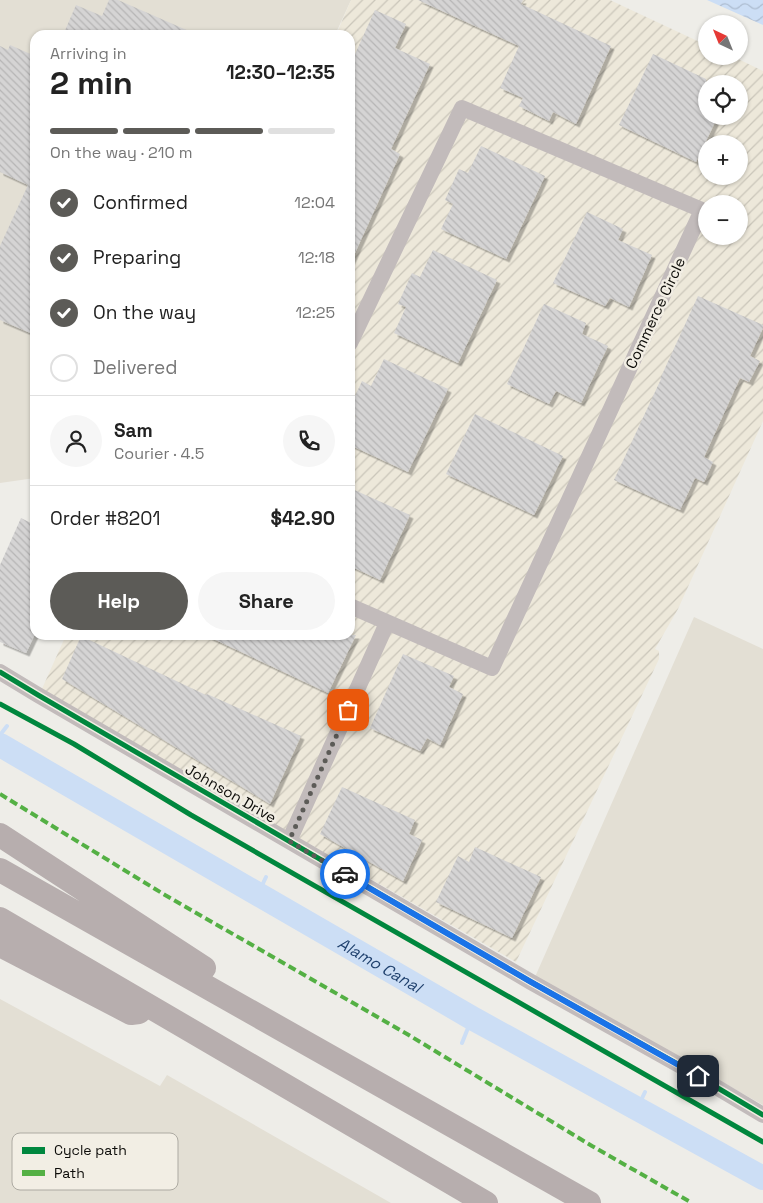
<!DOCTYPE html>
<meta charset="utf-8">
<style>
:root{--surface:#fff;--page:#f6f6f6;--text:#222;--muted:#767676;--line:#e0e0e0;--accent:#5c5b57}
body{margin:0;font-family:"Space Grotesk",sans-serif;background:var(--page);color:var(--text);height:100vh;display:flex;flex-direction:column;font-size:19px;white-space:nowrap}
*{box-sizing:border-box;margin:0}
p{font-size:16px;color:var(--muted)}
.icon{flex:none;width:28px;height:28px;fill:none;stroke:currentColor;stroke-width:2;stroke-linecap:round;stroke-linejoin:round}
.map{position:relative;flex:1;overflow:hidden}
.panel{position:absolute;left:30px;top:30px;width:325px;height:610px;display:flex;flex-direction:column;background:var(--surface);border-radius:15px;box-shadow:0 1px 4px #0004}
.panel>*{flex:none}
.needle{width:32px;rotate:317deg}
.tools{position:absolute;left:698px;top:15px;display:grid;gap:10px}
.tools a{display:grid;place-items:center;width:50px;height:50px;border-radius:50%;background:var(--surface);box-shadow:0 1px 4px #0004;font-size:25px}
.pin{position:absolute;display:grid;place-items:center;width:42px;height:42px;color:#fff;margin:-21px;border-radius:10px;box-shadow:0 2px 8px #0006}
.courier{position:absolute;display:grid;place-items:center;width:50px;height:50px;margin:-25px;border:4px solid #1a73e8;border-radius:50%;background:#fff;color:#222;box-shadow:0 1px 6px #0007}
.headline em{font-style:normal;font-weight:700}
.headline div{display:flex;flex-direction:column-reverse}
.headline{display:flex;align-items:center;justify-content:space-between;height:85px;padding:0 20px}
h1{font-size:32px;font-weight:700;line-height:38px}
.bar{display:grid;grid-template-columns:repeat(4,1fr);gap:8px 5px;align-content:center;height:60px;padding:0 20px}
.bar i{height:6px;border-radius:4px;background:var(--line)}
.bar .selected{background:var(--accent)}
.bar p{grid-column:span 4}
.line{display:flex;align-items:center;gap:12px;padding:0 20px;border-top:1px solid var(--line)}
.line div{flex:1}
.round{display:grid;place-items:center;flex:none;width:52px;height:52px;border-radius:26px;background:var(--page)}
ol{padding:0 20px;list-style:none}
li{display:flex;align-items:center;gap:15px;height:55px}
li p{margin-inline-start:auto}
li .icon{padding:5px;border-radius:50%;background:var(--accent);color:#fff;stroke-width:4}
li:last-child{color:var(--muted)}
li i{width:28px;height:28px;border:2px solid var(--line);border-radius:50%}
.cta{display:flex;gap:10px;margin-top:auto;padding:10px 20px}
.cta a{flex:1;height:58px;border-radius:30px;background:var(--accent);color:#fff;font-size:20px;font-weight:700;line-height:58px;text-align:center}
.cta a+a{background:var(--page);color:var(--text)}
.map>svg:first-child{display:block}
.built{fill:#e3dfd4}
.industrial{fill:url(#industrial-furrows);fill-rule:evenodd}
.water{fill:url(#water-waves)}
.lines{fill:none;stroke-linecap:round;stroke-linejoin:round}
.stream{stroke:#ccdef5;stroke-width:4}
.river{stroke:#ccdef5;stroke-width:24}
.building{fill:url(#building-back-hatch);filter:url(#shadow)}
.minor{stroke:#c2bbbb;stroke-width:16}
.highway{stroke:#b7aeae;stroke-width:24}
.quiet{stroke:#54b044;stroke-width:4;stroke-dasharray:8 4;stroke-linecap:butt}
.cycleway-casing{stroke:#f2eee4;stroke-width:8}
.cycleway{stroke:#00873e;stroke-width:5}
.done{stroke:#5c5b57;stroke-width:5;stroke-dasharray:0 9}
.route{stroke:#1a73e8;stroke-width:6}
.labels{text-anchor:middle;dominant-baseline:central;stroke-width:5;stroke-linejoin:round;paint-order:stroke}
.street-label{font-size:15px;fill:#0d0c09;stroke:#f2eee4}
.water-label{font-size:16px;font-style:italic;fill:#1f406d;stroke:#f2eee4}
.key{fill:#f2eee4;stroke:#adaaa2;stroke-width:1}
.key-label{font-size:14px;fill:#0d0c09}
</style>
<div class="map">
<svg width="763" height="1203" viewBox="0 0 763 1203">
<defs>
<pattern id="industrial-furrows" width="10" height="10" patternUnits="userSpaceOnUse" patternTransform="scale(1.25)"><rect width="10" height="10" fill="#ede8da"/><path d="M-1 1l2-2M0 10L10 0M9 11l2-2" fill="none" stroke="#cac6ba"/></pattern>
<pattern id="water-waves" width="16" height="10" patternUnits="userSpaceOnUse" patternTransform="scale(1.25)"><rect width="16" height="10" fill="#ccdef5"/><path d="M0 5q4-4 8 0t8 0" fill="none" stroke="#aebdd1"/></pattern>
<pattern id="building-back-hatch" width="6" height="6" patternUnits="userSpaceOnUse" patternTransform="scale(1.25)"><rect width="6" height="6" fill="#d5d4d4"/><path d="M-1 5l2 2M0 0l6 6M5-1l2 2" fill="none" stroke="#b6b5b5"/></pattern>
<filter id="shadow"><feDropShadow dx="3.5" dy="3.5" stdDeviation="0" flood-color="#0004"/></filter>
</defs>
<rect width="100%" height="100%" fill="#eeede8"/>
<path class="built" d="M0 0H351L335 35H35V478L0 483Z
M694 617 763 649V1105L535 977Z
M0 999 160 1086 167 1075 391 1203H0Z"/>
<path class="industrial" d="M351 0H610L706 45V56H732L763 71V421L678 609 655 649 659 651V659L516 962 41 691 66 635H350V35H336ZM706 84H739V116H706ZM706 144H739V176H706ZM706 204H739V236H706Z"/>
<path class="water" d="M707 0H763V25Z"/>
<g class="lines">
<path class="stream" d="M0 735 7 726
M258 894 266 877
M462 1043 472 1018
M637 1109 645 1092"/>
<path class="river" id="s1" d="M0 745 472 1018 763 1178"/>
</g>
<path class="building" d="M109 0H118L198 35H63L76 5 102 16Z
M418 0H523L521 4 611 46 576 124 553 112 549 121 519 106 523 98 500 88 519 46Z
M375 10 406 24 395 48 430 64 391 149 400 154 350 264V65Z
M10 45 35 56V335L0 320V246L28 185 0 172V46L8 50Z
M653 54 706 79V116H718L696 162 619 125Z
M481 146 545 176 506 259 441 229 453 204 445 200 459 169 468 173Z
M587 212 623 229 618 240 652 255 629 307 610 298 605 306 553 283Z
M433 250 497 280 458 363 394 333 406 307 398 304 412 273 420 277Z
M698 296 763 325V328L750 356 760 361 749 382 740 378 704 457 713 462 704 482 695 478 680 510 614 480 661 379H660Z
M544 304 586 323 582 334 608 346 581 403 556 391 549 404 507 384Z
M384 359 448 389 408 472 350 445V429L356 416 350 413V407L362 381 371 386Z
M475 414 563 456 534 515 446 474Z
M350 488 410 515 380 580 350 566Z
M21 518 35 525V634L26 653 0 642V565Z
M205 635H356L328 693Z
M81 636 206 695 207 694 301 736 270 804 62 679Z
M403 654 454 676 449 687 463 694 440 745 427 738 420 751 370 728Z
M342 787 415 820 409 834 422 840 403 881 320 834Z
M475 847 541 877 512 938 436 902 458 856 469 862Z"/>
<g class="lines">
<path class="minor" d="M350 343 462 108 702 210 492 668 350 606
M0 672 38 695 531 982 681 1066 763 1115
M289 841 387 623"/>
<path class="highway" d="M0 835 204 968
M0 870 589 1203
M0 919 486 1203
M0 945 131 1013 139 1012"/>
<path class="quiet" d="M0 794 165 895 407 1034 592 1146 692 1203"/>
<defs>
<path id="cycleway" d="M0 672 38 695 531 982 681 1066 763 1115
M0 704 74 744 191 815 763 1142"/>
</defs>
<use href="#cycleway" class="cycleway-casing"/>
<use href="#cycleway" class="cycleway"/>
</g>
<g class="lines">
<path class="done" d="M345 874 289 841 348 710"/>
<path class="route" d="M345 874 531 982 698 1076"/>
</g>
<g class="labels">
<g class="street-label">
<text transform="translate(655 313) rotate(-65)">Commerce Circle</text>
<text transform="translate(231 793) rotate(30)">Johnson Drive</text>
</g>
<g class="water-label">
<text stroke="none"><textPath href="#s1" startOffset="439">Alamo Canal</textPath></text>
</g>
</g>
<rect x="12" y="1133" width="166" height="57" rx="8" class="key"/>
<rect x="22" y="1147" width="23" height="7" fill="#00873e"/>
<rect x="22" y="1170" width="23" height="6" fill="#54b044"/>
<g class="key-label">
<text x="54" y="1155">Cycle path</text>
<text x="54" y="1178">Path</text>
</g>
</svg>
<div class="tools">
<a><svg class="needle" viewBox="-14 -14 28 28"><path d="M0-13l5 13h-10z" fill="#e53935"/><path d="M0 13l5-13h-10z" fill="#767676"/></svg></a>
<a><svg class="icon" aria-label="locate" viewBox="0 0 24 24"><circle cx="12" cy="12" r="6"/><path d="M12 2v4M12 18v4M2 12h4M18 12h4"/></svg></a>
<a>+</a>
<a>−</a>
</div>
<div class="pin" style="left:348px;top:710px;background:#ea580c"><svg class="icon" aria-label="bag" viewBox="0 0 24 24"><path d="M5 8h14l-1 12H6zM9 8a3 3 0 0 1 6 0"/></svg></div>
<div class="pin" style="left:698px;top:1076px;background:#1f2937"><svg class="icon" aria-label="home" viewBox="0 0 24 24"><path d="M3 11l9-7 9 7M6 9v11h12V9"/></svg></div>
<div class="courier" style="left:345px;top:874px"><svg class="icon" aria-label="car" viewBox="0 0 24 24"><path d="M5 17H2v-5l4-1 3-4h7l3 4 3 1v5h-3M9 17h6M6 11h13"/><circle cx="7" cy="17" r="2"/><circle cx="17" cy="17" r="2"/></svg></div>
<section class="panel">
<div class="headline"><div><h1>2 min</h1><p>Arriving in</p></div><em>12:30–12:35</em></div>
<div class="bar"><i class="selected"></i><i class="selected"></i><i class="selected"></i><i></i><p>On the way · 210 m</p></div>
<ol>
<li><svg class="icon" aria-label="check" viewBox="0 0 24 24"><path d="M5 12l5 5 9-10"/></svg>Confirmed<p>12:04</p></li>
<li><svg class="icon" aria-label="check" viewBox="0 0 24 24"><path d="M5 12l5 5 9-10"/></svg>Preparing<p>12:18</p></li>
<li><svg class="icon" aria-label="check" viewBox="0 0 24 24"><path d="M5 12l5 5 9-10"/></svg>On the way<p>12:25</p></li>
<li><i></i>Delivered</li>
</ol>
<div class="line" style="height:90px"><a class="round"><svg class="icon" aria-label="person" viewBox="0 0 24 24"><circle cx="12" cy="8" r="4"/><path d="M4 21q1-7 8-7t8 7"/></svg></a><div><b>Sam</b><p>Courier · 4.5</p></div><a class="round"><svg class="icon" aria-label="phone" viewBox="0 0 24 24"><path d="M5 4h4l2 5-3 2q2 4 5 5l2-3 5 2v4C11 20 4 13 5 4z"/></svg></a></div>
<div class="line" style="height:65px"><div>Order #8201</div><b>$42.90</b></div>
<div class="cta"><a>Help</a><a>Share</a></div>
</section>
</div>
